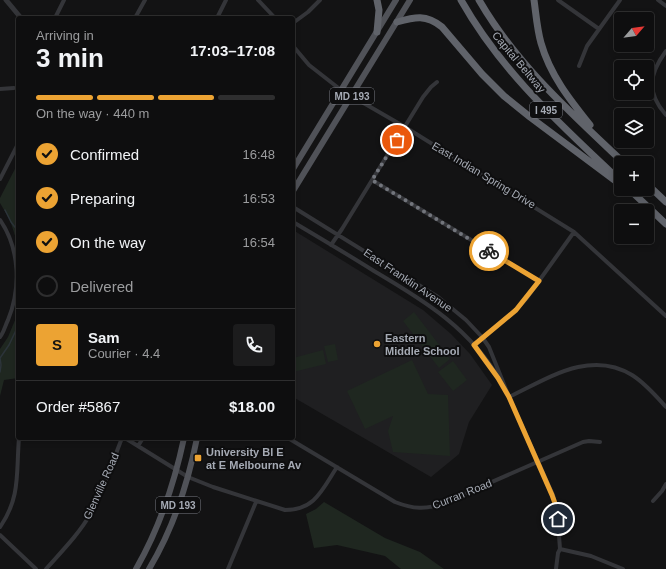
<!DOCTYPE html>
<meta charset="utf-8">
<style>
:root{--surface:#0e0e0f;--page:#1c1c1d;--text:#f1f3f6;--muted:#9b9c9e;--line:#2e2e2f;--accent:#eca333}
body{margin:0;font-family:Arial,sans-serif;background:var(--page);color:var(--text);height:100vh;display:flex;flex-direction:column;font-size:15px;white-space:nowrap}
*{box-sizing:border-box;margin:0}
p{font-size:13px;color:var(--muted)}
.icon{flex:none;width:22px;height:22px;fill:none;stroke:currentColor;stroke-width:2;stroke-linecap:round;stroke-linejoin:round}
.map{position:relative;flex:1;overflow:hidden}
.side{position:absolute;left:16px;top:16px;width:279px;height:424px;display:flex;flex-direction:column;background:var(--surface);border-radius:4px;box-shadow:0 2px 6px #0003,0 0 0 1px var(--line)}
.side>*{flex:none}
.needle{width:26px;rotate:62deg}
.fabs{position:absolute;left:614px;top:12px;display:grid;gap:8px}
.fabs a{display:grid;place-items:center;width:40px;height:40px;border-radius:4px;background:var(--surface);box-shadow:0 2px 6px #0003,0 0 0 1px var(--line);font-size:20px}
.pin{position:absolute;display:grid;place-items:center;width:34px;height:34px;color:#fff;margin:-17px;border:2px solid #fff;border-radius:50%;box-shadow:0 1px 4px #0007}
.courier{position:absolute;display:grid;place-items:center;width:40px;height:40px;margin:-20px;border:3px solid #eca333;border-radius:50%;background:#fff;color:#222;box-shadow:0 1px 5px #0007}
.overview em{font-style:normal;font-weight:800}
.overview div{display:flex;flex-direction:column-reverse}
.overview{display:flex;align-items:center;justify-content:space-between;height:68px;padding:0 20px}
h1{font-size:26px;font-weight:800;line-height:30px}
.bar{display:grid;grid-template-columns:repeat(4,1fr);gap:6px 4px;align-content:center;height:48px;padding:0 20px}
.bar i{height:5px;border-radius:3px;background:var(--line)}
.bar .on{background:var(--accent)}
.bar p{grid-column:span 4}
.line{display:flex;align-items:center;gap:10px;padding:0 20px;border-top:1px solid var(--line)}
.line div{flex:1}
.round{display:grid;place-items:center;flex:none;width:42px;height:42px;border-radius:4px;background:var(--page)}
ol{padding:0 20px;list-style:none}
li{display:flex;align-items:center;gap:12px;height:44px}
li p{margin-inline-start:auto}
li .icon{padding:4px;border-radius:50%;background:var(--accent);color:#111;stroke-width:4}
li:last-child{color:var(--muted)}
li i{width:22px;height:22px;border:2px solid var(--line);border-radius:50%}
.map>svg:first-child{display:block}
.built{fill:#1f1f21}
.green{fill:#1f2720}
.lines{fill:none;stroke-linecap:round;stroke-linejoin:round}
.stream{stroke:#2c343a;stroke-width:1.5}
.minor{stroke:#343539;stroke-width:4}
.tertiary{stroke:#343539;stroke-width:5}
.primary{stroke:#505258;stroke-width:6}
.motorway{stroke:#60636a;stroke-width:7}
.done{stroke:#72757c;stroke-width:4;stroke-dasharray:0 7.2}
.route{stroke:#eca333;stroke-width:5}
.poi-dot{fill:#eca333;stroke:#0e0e0f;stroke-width:1.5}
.labels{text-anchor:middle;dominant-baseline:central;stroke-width:4;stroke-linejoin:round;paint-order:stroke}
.shield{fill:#0e0e0f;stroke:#787b82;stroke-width:1}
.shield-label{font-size:10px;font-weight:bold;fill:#a5aab4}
.street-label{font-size:11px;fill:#a5aab4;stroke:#0e0e0f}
.poi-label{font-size:11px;font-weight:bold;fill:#a5aab4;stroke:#0e0e0f;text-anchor:start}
</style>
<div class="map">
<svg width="666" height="569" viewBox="0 0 666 569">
<rect width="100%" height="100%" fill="#131314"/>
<path class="built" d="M293 230 423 310 451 334 470 354 492 385 469 422 459 454 431 477 293 397Z"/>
<path class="green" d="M18 163V245L10 220 0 203V198Z
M414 312 450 359 439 368 403 321Z
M18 313V378L4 380 0 396V349L8 337Z
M335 344 338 360 328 362 324 346Z
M323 350 326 364 293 372V358Z
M412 360 428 394 448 395 450 456 393 452 388 431 393 416 365 429 347 391Z
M453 361 467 380 453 391 438 372Z
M324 502 385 538 420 552 444 569H401L385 556 337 545 314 548 306 514 316 509Z"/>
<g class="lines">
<path class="stream" d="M5 210 11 222 18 231
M0 372 1 365 0 358 9 345 18 326"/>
<path class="minor" d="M258 0 275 18
M558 0 599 29
M658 0 666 6
M55 18 64 0
M135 18 145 0
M217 18 226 0
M293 23 308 12 320 0
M293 46 309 65 341 90 405 127 574 232 666 316
M666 51C649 74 646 92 666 115
M579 66 587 46 620 0
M0 89 14 88
M0 179 18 144
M372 180 539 281
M293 207 438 297 466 320 482 337 489 347 509 397 553 495 557 509 560 549 558 553 556 569
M0 220C20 249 21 288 8 320 5 326 4 332 0 337
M293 222C320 238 347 254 374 271 425 301 471 329 501 382
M331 245 342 229 423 97 431 87 437 82
M474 345 516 310 526 299 574 232
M509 397C547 379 590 349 632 375 645 383 656 396 666 407
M125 438 188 477 213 487 285 510C315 510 322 490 337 467
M288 438 395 502C413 509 426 510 444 503L583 442 589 441 600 442
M138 446 143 438
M653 501 662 491 666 484
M0 527C21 497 16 472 19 438
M0 535 36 569
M560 549 591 556 623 569
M46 569C62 551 79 534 91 513 104 490 112 463 122 438
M228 569 256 502"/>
<path class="tertiary" d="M6 0 21 18"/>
<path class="primary" d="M293 169 396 0
M293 191 410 0
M136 569C160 527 174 485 184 438
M149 569C173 529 188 483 197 438"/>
<path class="motorway" d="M377 0 379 10 377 32
M461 0C501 71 557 121 615 176
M479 0C516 64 571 113 624 163
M534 0C536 14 537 29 541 43 550 75 570 100 590 125
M397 22C415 17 426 14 442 27L482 74 504 96 530 117 621 185
M647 184 666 202
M629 189 666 224"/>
</g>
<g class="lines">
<path class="done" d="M397 140 372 180 489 251"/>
<path class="route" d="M489 251 539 281 516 310 474 345 498 378 509 397 552 495 557 509 558 519"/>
</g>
<g class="poi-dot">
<circle cx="377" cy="344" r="4"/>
<rect x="194" y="454" width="8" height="8" rx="2"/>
</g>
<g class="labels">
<g class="shield">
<rect x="330" y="88" width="44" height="16" rx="3"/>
<rect x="530" y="102" width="32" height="16" rx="3"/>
<rect x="156" y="497" width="44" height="16" rx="3"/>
</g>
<g class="shield-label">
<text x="352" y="96">MD 193</text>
<text x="546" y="110">I 495</text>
<text x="178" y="505">MD 193</text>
</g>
<g class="street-label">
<text transform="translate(519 62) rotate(50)">Capital Beltway</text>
<text transform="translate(484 175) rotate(31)">East Indian Spring Drive</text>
<text transform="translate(408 280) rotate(34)">East Franklin Avenue</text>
<text transform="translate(101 486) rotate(-66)">Glenville Road</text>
<text transform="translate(462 494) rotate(-22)">Curran Road</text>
</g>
<g class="poi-label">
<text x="385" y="338">Eastern<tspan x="385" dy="13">Middle School</tspan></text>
<text x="206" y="452">University Bl E<tspan x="206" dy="13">at E Melbourne Av</tspan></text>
</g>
</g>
</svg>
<div class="fabs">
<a><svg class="needle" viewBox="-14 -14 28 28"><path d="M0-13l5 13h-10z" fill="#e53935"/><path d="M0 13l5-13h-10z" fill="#9b9c9e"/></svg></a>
<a><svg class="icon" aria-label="locate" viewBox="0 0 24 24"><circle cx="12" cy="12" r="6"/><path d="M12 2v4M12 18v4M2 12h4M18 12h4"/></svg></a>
<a><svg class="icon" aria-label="layers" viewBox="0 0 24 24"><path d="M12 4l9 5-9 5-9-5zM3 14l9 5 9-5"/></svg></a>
<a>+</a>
<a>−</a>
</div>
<div class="pin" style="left:397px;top:140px;background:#ea580c"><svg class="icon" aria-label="bag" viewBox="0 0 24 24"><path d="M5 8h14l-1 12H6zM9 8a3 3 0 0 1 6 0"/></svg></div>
<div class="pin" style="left:558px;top:519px;background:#1f2937"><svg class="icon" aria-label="home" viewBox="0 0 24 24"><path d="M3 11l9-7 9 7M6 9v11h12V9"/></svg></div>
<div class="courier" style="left:489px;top:251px"><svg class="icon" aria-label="bike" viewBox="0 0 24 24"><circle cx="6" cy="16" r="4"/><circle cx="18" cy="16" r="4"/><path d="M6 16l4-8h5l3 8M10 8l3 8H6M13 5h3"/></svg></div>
<section class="side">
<div class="overview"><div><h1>3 min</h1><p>Arriving in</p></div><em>17:03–17:08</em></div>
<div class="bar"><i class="on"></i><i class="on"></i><i class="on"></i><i></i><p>On the way · 440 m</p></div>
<ol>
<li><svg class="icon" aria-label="check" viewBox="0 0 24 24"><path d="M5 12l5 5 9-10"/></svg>Confirmed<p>16:48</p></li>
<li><svg class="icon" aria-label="check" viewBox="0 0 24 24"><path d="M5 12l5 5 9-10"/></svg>Preparing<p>16:53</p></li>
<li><svg class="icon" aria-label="check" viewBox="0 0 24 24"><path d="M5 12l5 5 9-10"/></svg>On the way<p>16:54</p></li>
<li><i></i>Delivered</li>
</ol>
<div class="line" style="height:72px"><b class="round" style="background:var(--accent);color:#111">S</b><div><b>Sam</b><p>Courier · 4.4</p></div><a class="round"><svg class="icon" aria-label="phone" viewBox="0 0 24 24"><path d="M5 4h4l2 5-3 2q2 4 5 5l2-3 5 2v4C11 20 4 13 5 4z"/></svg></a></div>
<div class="line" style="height:52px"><div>Order #5867</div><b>$18.00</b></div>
</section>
</div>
